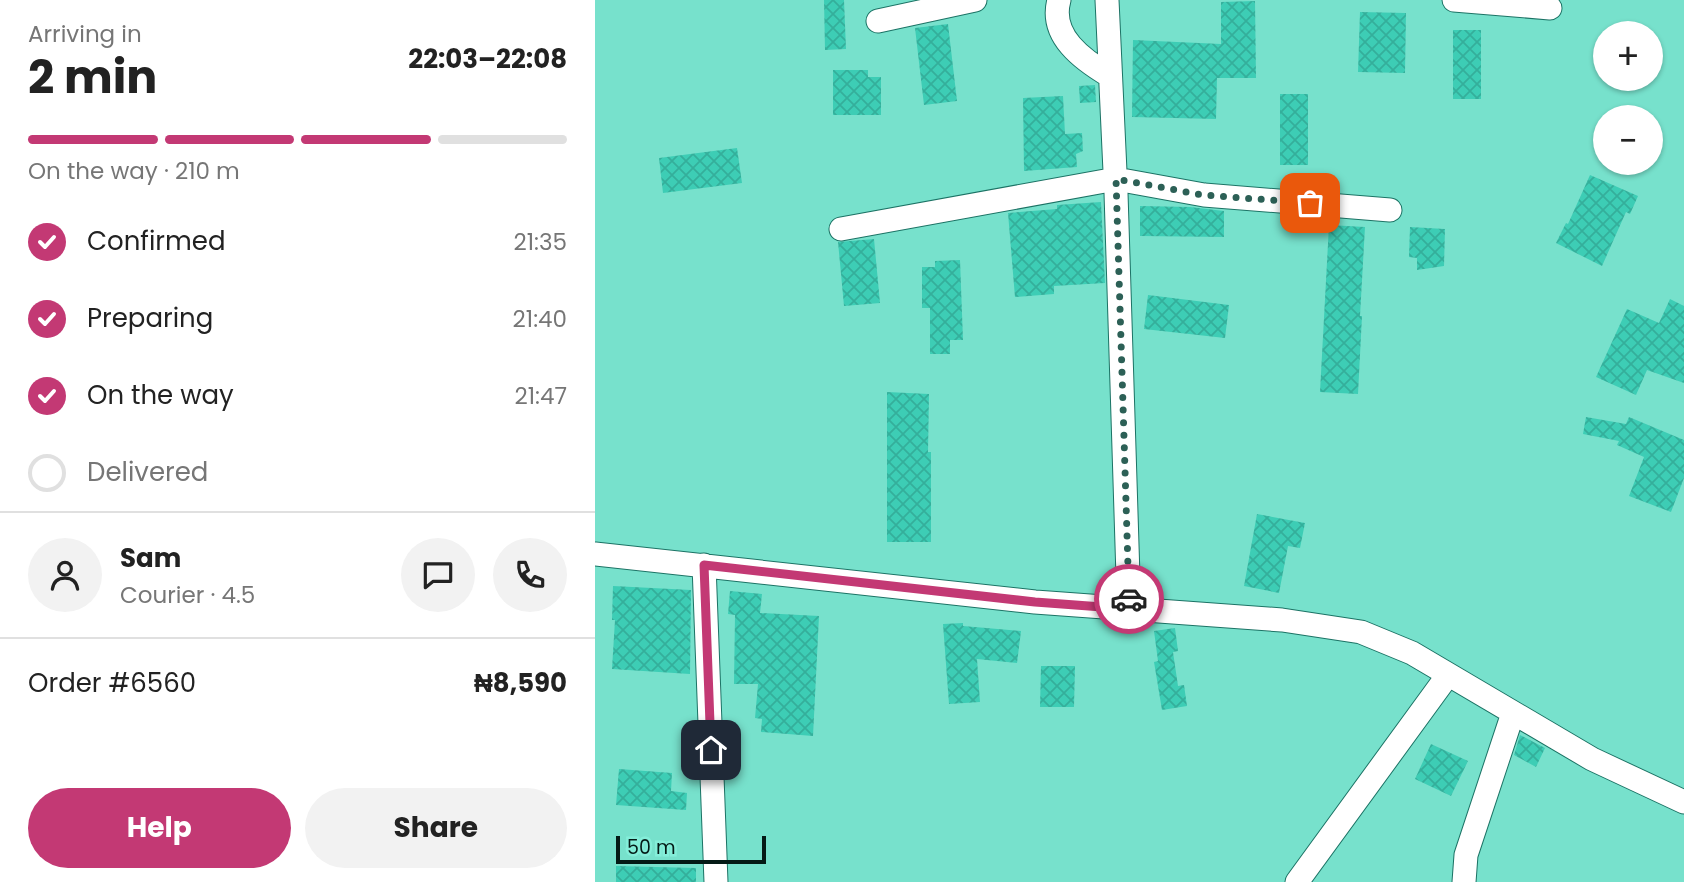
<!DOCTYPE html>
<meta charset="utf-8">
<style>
:root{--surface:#fff;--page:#f2f2f2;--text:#222;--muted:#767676;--line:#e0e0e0;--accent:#c33974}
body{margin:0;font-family:Poppins,sans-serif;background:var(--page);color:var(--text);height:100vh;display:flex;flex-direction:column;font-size:26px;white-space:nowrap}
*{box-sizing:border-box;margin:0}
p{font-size:23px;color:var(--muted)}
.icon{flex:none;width:38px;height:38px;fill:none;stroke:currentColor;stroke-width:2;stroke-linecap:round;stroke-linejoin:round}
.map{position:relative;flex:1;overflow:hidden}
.side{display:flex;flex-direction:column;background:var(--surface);width:595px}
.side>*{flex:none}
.buttons{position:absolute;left:998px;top:21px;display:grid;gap:14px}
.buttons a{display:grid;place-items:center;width:70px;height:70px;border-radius:50%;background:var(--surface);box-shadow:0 2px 5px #0004;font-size:35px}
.scale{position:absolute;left:21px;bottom:18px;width:150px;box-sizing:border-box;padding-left:7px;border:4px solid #041a16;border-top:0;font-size:19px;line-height:24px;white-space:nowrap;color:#041a16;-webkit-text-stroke:5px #84eed9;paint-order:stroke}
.pin{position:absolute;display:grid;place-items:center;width:60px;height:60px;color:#fff;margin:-30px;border-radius:14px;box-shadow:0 4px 10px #0006}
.courier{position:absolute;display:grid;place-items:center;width:70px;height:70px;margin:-35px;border:5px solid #c33974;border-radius:50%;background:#fff;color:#222;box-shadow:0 2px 9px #0007}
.overview em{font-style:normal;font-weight:700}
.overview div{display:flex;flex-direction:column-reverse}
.overview{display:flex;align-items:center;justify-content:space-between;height:119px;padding:0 28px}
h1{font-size:46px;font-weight:700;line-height:52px}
.bar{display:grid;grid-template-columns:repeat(4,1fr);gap:10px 7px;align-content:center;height:84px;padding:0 28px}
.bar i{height:9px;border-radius:5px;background:var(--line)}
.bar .selected{background:var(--accent)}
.bar p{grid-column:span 4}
.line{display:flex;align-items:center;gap:18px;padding:0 28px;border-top:2px solid var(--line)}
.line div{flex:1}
.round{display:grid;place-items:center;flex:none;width:74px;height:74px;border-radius:37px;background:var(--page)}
ol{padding:0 28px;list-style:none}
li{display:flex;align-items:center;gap:21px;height:77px}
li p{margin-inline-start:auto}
li .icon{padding:7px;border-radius:50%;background:var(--accent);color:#fff;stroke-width:4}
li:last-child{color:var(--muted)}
li i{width:38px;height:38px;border:4px solid var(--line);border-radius:50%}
.cta{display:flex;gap:14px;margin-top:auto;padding:14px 28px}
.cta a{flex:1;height:80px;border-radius:42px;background:var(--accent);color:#fff;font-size:28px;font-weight:700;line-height:80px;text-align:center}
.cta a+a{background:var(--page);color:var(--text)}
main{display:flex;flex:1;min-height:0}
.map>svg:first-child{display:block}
.building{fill:url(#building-cross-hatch)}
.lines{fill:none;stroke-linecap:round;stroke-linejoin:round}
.minor-casing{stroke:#1c7365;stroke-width:25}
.minor{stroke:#fff;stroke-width:23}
.done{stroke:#2c6056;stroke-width:7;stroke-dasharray:0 12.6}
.route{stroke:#c33974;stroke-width:9}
</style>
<main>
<section class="side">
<div class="overview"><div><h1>2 min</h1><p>Arriving in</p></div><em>22:03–22:08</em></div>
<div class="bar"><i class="selected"></i><i class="selected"></i><i class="selected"></i><i></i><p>On the way · 210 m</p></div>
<ol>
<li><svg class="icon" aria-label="check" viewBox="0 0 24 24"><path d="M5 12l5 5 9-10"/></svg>Confirmed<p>21:35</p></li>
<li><svg class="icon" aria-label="check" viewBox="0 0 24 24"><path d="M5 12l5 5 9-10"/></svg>Preparing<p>21:40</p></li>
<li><svg class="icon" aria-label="check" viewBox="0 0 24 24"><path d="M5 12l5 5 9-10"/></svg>On the way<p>21:47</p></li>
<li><i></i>Delivered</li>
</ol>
<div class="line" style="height:126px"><a class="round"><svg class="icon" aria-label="person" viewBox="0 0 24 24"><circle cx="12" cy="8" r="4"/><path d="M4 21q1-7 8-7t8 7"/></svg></a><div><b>Sam</b><p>Courier · 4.5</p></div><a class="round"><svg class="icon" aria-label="chat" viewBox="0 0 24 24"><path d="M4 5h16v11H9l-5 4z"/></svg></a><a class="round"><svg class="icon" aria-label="phone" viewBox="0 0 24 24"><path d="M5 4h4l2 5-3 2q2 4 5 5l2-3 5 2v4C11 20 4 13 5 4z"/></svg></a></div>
<div class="line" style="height:91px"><div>Order #6560</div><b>₦8,590</b></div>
<div class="cta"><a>Help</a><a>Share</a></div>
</section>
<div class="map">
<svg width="1089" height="882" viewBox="0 0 1089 882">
<defs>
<pattern id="building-cross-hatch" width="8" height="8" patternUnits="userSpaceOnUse" patternTransform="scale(1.75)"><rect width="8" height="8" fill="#3dcdb5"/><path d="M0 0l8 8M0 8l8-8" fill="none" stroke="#34af9b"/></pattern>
</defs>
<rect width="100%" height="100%" fill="#77e1cc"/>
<path class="building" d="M229 0H249L251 49 230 50Z
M660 1 661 78H622L621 119 537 117 538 40 626 44V2Z
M765 12 811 13 810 73 763 72Z
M353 24 362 101 329 105 320 28Z
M858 30H886V99H858Z
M238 70H273V77H286V115H238Z
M500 85 501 102 485 103 484 86Z
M685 94H713V165H685Z
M468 96 470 134 487 133 488 151 481 154 482 167 429 171 428 98Z
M142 148 147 183 68 193 64 158Z
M995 175 1043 196 1035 214 1031 212 1007 266 961 243 971 223 973 224Z
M506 202 510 283 459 286V294L420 297 413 213 462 209V205Z
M545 206 595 207 629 211V237L545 236Z
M734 225 770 227 765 316H767L763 394 725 392Z
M815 227 850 229 849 266 822 270V258L814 257Z
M279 239 285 303 249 306 243 242Z
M365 260 368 340H355V354H335V308H327V267H340V261Z
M553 295 634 305 630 338 549 329Z
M1075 299 1089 306V383L1052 370 1041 395 1001 377 1032 309 1064 323Z
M292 392 334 394 333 452H336V542H292Z
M991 417 1031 424 1034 417 1089 440V478L1076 512 1034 496 1049 457 1022 445 1024 441 988 434Z
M662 514 710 523 705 548 693 546 684 593 649 586Z
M18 586 96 590 95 674 17 669 20 620H17Z
M135 591 167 594 165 613 224 616 218 736 166 732 167 719 160 718 163 684H139L140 615 133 614Z
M368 623V626L426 631 422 663 382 659 385 702 354 704 348 624Z
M580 628 583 651 578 652 583 686 589 685 592 706 567 710 559 662 563 661 559 631Z
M446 666H480L479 707H445Z
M925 735 950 748 941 767 919 755Z
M836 744 873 761 856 796 820 779Z
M24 769 77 773 76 791 92 793 91 810 21 805Z
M21 866 101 868V882H21Z"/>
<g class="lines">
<defs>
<path id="minor" d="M464 0C454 36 488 60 515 76
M512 0 521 193 534 609
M859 0 955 8
M283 21 380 0
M246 229 521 179 609 195 795 210
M0 554 440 602 687 620 766 632 817 653 997 759 1089 802
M109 565 121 882
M702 882 853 675
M869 882 871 855 918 713"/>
</defs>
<use href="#minor" class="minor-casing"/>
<use href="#minor" class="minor"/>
</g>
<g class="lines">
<path class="done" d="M534 599 521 179 608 195 715 203"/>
<path class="route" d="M116 750 109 565 440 602 534 609V599"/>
</g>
</svg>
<div class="buttons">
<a>+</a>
<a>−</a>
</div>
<div class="scale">50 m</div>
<div class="pin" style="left:715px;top:203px;background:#ea580c"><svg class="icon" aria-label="bag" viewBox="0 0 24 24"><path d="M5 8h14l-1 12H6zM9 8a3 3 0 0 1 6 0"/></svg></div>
<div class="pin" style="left:116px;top:750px;background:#1f2937"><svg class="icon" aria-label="home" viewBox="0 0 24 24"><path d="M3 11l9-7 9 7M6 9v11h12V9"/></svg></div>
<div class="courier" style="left:534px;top:599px"><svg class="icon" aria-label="car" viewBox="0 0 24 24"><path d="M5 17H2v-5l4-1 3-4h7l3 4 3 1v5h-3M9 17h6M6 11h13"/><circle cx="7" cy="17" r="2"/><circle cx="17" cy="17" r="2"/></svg></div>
</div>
</main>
